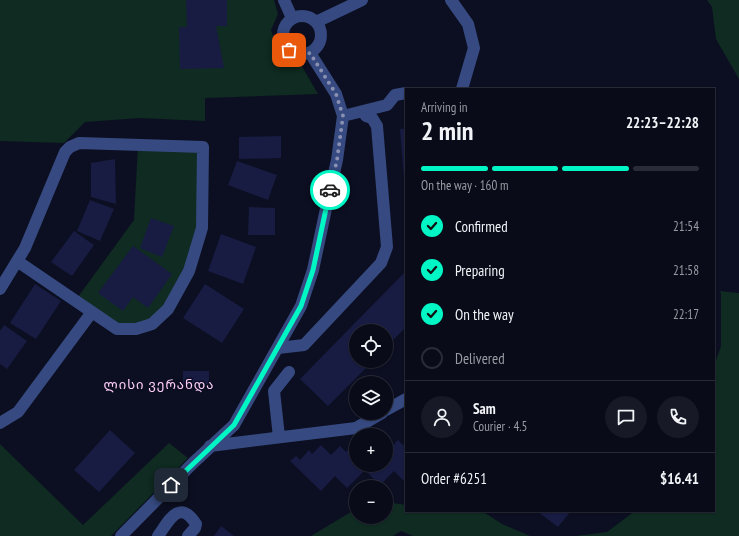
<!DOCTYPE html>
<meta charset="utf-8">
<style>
:root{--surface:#090b19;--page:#171926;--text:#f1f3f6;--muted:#999ba2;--line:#292b38;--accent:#00f7c5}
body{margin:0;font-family:"PT Sans Narrow","Noto Sans Georgian",sans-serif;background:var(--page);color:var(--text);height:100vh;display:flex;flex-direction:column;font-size:15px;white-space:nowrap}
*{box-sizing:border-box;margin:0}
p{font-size:13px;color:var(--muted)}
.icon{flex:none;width:22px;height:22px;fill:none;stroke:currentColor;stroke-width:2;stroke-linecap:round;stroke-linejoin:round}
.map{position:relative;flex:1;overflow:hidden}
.drawer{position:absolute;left:405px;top:88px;width:310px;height:424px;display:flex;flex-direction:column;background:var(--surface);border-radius:0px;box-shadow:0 1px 3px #0004,0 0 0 1px var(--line)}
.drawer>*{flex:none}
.controls{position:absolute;left:349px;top:324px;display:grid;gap:8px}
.controls a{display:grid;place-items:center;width:44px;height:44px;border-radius:50%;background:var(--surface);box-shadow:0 1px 3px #0004,0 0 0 1px var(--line);font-size:20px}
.pin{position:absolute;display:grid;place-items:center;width:34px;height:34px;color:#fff;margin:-17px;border-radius:8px;box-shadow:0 2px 6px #0006}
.courier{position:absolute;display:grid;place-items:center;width:40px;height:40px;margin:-20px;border:3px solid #00f7c5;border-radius:50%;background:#fff;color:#222;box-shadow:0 1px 5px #0007}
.headline em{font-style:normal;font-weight:800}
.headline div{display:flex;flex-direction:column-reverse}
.headline{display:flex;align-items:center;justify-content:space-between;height:68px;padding:0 16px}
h1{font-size:26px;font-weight:800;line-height:30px}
.bar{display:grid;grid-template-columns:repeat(4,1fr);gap:6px 4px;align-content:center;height:48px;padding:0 16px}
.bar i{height:5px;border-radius:3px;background:var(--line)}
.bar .active{background:var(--accent)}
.bar p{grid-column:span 4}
.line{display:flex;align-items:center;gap:10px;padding:0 16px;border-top:1px solid var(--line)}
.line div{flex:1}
.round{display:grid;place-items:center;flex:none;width:42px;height:42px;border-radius:21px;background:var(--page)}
ol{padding:0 16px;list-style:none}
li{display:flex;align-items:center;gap:12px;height:44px}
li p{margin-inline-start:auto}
li .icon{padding:4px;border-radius:50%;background:var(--accent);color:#111;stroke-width:4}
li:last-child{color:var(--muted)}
li i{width:22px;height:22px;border:2px solid var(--line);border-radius:50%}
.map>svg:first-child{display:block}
.green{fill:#0f2b22}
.building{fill:#181c42}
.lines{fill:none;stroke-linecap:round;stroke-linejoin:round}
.minor{stroke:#364a81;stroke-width:12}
.done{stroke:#8990b1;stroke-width:4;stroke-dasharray:0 7.2}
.route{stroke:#00f7c5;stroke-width:5}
.labels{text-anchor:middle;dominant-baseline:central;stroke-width:3;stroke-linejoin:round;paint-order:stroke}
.quarter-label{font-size:13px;letter-spacing:1px;fill:#ffcefc;stroke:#0c0f21}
</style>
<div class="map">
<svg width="739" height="536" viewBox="0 0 739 536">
<rect width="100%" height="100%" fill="#0c0f21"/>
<path class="green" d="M0 0H274L278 14 271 30 280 55 300 63 318 94 205 98V121L140 118 85 122 64 143 0 141Z
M707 0H739V79L716 39 712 7Z
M138 145 203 147 202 228 189 271 152 324 117 329 75 301 134 220Z
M719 291 739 293V536H575L607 532 635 511H714V366L721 346V293Z
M169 443 188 458 111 536H0V444L83 525Z
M386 502 406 505V511H482L502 524 530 536H413L401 531 393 536H311L356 509V517H386Z"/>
<path class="building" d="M186 0H227V26H216L224 68 180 69 179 27H187Z
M400 129H406V191H405Z
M281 136V158L239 159V137Z
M115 159 116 204 91 197V163Z
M237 161 277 175 268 200 228 185Z
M90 200 114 209 100 241 77 231Z
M249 207 275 208V235H248Z
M151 218 174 226 162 257 140 248Z
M74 231 94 245 72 276 51 262Z
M221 234 256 247 243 284 208 271Z
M133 246 172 274 148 308 133 297 123 311 98 293Z
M406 271V327L386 347V331H356V361H373L328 406 300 379Z
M35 284 61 301 36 339 10 323Z
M205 284 244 309 222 343 183 318Z
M4 325 27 341 7 369 0 364V331Z
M183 371H209V384H183Z
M110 430 135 453 99 492 74 470Z
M398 440 403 445 406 441V483L394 471 380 485 365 470 347 488 335 476 321 491 290 461 296 456 300 460 309 450 312 454 321 445 331 455 340 446 346 452 354 444 356 446V465H386V446L389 449Z
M537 511H571L558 527Z
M221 526 234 536H214Z"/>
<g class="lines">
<path class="minor" d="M284 0 292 18
M451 0 468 24 474 48 462 89
M283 35a19 19 0 1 1 38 0a19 19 0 1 1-38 0Z
M316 22 362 0
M343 116 387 105 395 95 406 93
M0 289 25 248 65 152 70 147 79 143 203 147 202 228 189 271 168 309 152 324 136 329H117L17 261
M278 348 304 345 381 263 387 247 377 126 372 118 366 116
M386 410 406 399
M0 423 18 412 92 312
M279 437 274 391 289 372
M210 446 356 428 382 413
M121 536 193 463 234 425 301 306 313 270 327 204 337 160 343 116 336 94 310 53
M158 536C169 521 179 498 196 524L195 528 188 536"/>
</g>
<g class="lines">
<path class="done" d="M289 50 299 55 310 53 336 94 343 116 337 160 330 190"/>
<path class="route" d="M171 485 234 425 301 306 313 270 330 190"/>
</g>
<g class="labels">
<g class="quarter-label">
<text x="159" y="384">ლისი ვერანდა</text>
</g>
</g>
</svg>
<div class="controls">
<a><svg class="icon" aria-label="locate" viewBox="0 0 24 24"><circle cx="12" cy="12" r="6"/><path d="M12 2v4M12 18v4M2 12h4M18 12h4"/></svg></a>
<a><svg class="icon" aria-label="layers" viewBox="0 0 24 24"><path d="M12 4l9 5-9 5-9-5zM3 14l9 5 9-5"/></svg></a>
<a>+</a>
<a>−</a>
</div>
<div class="pin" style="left:289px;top:50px;background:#ea580c"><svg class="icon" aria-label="bag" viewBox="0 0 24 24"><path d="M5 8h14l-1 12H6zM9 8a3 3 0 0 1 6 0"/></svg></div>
<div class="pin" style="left:171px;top:485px;background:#1f2937"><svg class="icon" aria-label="home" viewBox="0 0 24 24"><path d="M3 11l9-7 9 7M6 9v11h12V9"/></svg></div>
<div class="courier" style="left:330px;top:190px"><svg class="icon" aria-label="car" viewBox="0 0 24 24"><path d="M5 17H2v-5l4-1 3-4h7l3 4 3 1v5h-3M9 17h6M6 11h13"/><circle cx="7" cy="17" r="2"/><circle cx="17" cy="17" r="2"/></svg></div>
<section class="drawer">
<div class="headline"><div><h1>2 min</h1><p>Arriving in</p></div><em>22:23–22:28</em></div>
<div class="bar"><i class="active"></i><i class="active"></i><i class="active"></i><i></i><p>On the way · 160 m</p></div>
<ol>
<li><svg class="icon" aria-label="check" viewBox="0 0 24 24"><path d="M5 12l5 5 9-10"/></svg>Confirmed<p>21:54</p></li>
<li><svg class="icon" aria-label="check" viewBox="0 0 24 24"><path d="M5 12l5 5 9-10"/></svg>Preparing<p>21:58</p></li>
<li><svg class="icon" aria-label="check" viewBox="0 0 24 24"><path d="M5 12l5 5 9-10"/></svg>On the way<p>22:17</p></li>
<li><i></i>Delivered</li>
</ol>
<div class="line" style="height:72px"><a class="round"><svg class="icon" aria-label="person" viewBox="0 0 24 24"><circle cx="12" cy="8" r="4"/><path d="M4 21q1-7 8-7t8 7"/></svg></a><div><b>Sam</b><p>Courier · 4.5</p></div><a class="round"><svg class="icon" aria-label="chat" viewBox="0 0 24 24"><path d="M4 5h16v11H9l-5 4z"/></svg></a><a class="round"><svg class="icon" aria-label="phone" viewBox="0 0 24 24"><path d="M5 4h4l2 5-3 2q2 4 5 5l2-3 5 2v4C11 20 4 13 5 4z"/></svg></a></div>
<div class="line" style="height:52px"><div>Order #6251</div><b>$16.41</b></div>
</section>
</div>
